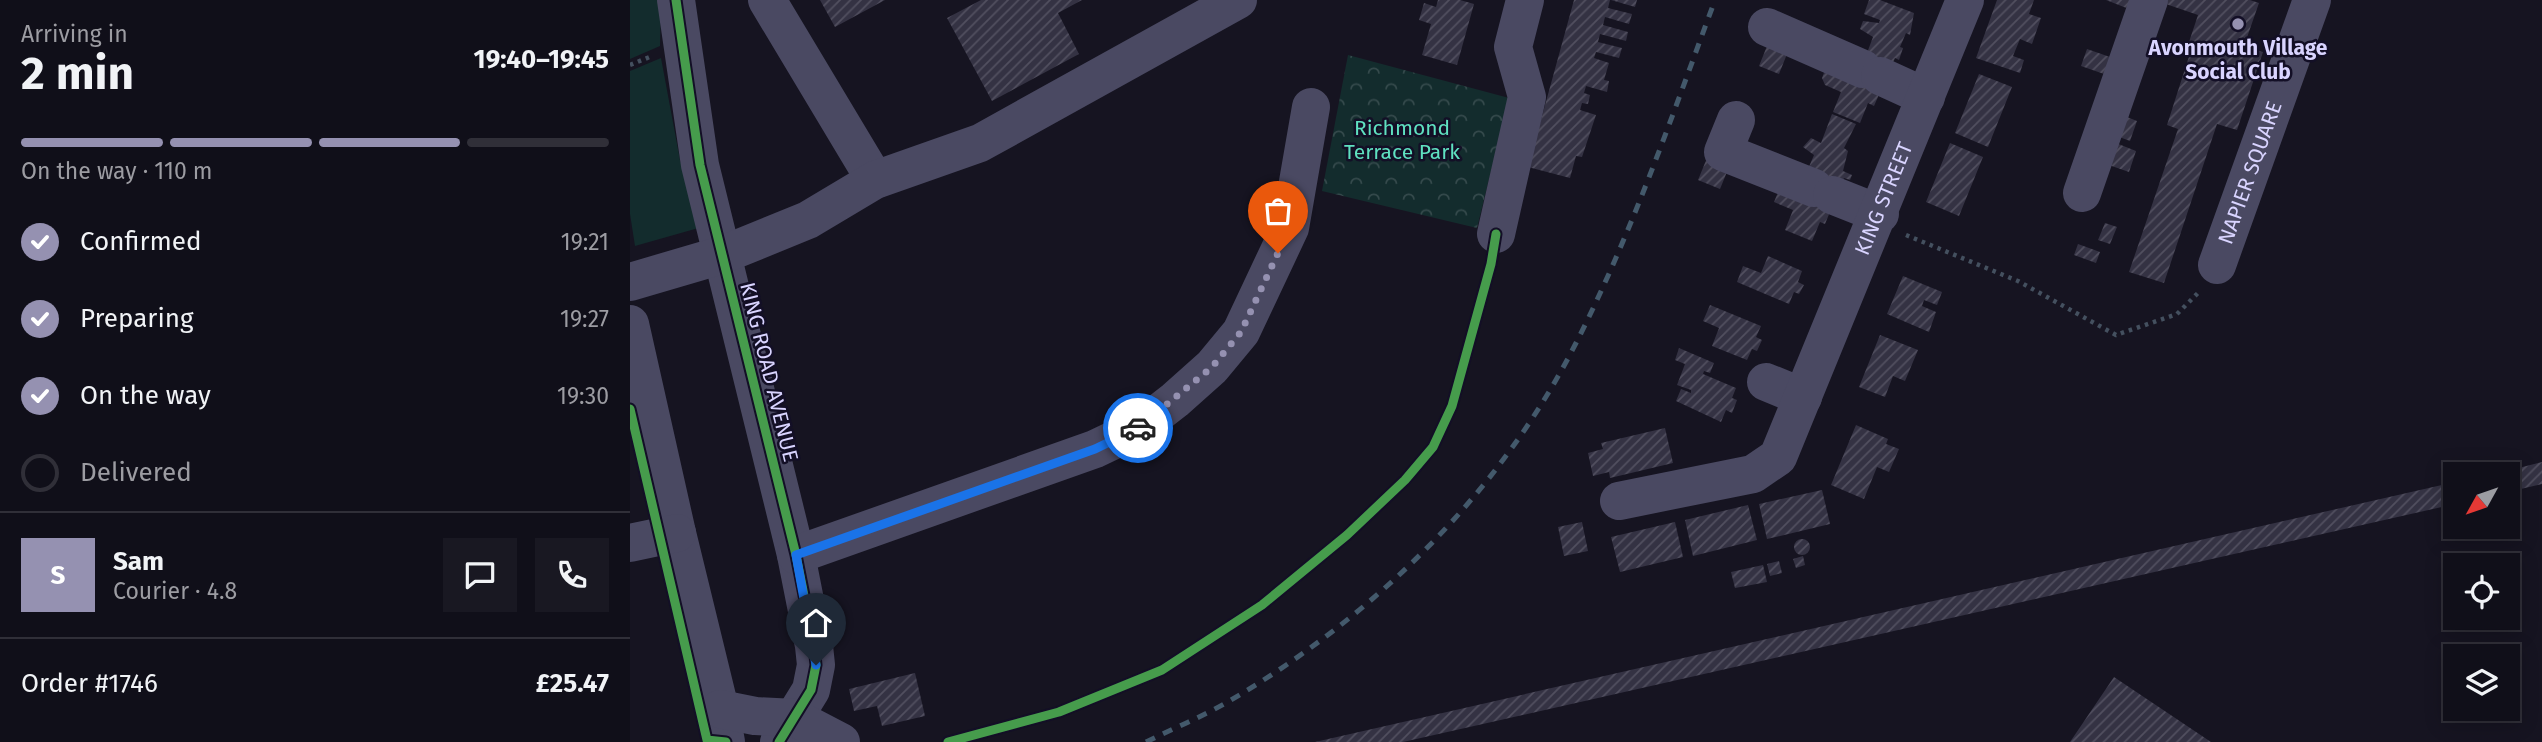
<!DOCTYPE html>
<meta charset="utf-8">
<style>
:root{--surface:#100f19;--page:#191822;--text:#f1f3f6;--muted:#9c9ca2;--line:#302f38;--accent:#9591b1}
body{margin:0;font-family:"Fira Sans",sans-serif;background:var(--page);color:var(--text);height:100vh;display:flex;flex-direction:column;font-size:26px;white-space:nowrap}
*{box-sizing:border-box;margin:0}
p{font-size:23px;color:var(--muted)}
.icon{flex:none;width:38px;height:38px;fill:none;stroke:currentColor;stroke-width:2;stroke-linecap:round;stroke-linejoin:round}
.map{position:relative;flex:1;overflow:hidden}
.sheet{display:flex;flex-direction:column;background:var(--surface);width:630px}
.sheet>*{flex:none}
.needle{width:46px;rotate:230deg}
.buttons{position:absolute;left:1813px;top:462px;display:grid;gap:14px}
.buttons a{display:grid;place-items:center;width:77px;height:77px;border-radius:0px;background:var(--surface);box-shadow:0 4px 18px #0003,0 0 0 2px var(--line);font-size:35px}
.pin{position:absolute;display:grid;place-items:center;width:60px;height:60px;color:#fff;margin:-72px -30px;border-radius:50% 50% 50% 0;rotate:-45deg;box-shadow:0 0 7px #0007}
.pin .icon{rotate:45deg}
.courier{position:absolute;display:grid;place-items:center;width:70px;height:70px;margin:-35px;border:5px solid #1a73e8;border-radius:50%;background:#fff;color:#222;box-shadow:0 2px 9px #0007}
.headline em{font-style:normal;font-weight:700}
.headline div{display:flex;flex-direction:column-reverse}
.headline{display:flex;align-items:center;justify-content:space-between;height:119px;padding:0 21px}
h1{font-size:46px;font-weight:700;line-height:52px}
.bar{display:grid;grid-template-columns:repeat(4,1fr);gap:10px 7px;align-content:center;height:84px;padding:0 21px}
.bar i{height:9px;border-radius:5px;background:var(--line)}
.bar .on{background:var(--accent)}
.bar p{grid-column:span 4}
.line{display:flex;align-items:center;gap:18px;padding:0 21px;border-top:2px solid var(--line)}
.line div{flex:1}
.round{display:grid;place-items:center;flex:none;width:74px;height:74px;border-radius:0px;background:var(--page)}
ol{padding:0 21px;list-style:none}
li{display:flex;align-items:center;gap:21px;height:77px}
li p{margin-inline-start:auto}
li .icon{padding:7px;border-radius:50%;background:var(--accent);color:#fff;stroke-width:4}
li:last-child{color:var(--muted)}
li i{width:38px;height:38px;border:4px solid var(--line);border-radius:50%}
main{display:flex;flex:1;min-height:0}
.map>svg:first-child{display:block}
.green{fill:#132c2d}
.forest{fill:url(#forest-crowns)}
.building{fill:url(#building-hatch)}
.lines{fill:none;stroke-linecap:round;stroke-linejoin:round}
.path{stroke:#44505f;stroke-width:4.5;stroke-dasharray:3.5 5;stroke-linecap:butt}
.minor{stroke:#4a4962;stroke-width:38}
.rail{stroke:#43596b;stroke-width:5;stroke-dasharray:10 9;stroke-linecap:butt}
.cycleway-casing{stroke:#130f26;stroke-width:13}
.cycleway{stroke:#469c4c;stroke-width:9}
.done{stroke:#9591b1;stroke-width:7;stroke-dasharray:0 12.6}
.route{stroke:#1a73e8;stroke-width:9}
.poi-dot{fill:#9591b1;stroke:#130f26;stroke-width:2.5}
.labels{text-anchor:middle;dominant-baseline:central;stroke-width:5;stroke-linejoin:round;paint-order:stroke}
.poi-label{font-size:21px;font-weight:bold;fill:#d9d4ff;stroke:#130f26}
.park-label{font-size:21px;fill:#5fe0c0;stroke:#130f26}
.street-label{font-size:21px;fill:#d9d4ff;stroke:#130f26}
</style>
<main>
<section class="sheet">
<div class="headline"><div><h1>2 min</h1><p>Arriving in</p></div><em>19:40–19:45</em></div>
<div class="bar"><i class="on"></i><i class="on"></i><i class="on"></i><i></i><p>On the way · 110 m</p></div>
<ol>
<li><svg class="icon" aria-label="check" viewBox="0 0 24 24"><path d="M5 12l5 5 9-10"/></svg>Confirmed<p>19:21</p></li>
<li><svg class="icon" aria-label="check" viewBox="0 0 24 24"><path d="M5 12l5 5 9-10"/></svg>Preparing<p>19:27</p></li>
<li><svg class="icon" aria-label="check" viewBox="0 0 24 24"><path d="M5 12l5 5 9-10"/></svg>On the way<p>19:30</p></li>
<li><i></i>Delivered</li>
</ol>
<div class="line" style="height:126px"><b class="round" style="background:var(--accent);color:#fff">S</b><div><b>Sam</b><p>Courier · 4.8</p></div><a class="round"><svg class="icon" aria-label="chat" viewBox="0 0 24 24"><path d="M4 5h16v11H9l-5 4z"/></svg></a><a class="round"><svg class="icon" aria-label="phone" viewBox="0 0 24 24"><path d="M5 4h4l2 5-3 2q2 4 5 5l2-3 5 2v4C11 20 4 13 5 4z"/></svg></a></div>
<div class="line" style="height:91px"><div>Order #1746</div><b>£25.47</b></div>
</section>
<div class="map">
<svg width="1912" height="742" viewBox="0 0 1912 742">
<defs>
<pattern id="forest-crowns" width="20" height="18" patternUnits="userSpaceOnUse" patternTransform="scale(1.75)"><rect width="20" height="18" fill="#132c2d"/><path d="M2 6a3 3 0 1 1 6 0M12 15a3 3 0 1 1 6 0" fill="none" stroke="#354a4c"/></pattern>
<pattern id="building-hatch" width="6" height="6" patternUnits="userSpaceOnUse" patternTransform="scale(1.75)"><rect width="6" height="6" fill="#343243"/><path d="M-1 1l2-2M0 6l6-6M5 7l2-2" fill="none" stroke="#514f5f"/></pattern>
</defs>
<rect width="100%" height="100%" fill="#161421"/>
<path class="green" d="M0 0H31L30 46 0 59Z
M31 58 50 160 72 227 5 246 0 214V71Z"/>
<path class="forest" d="M718 55 879 98 847 228 692 191Z"/>
<path class="building" d="M190 0H255L205 27Z
M351 0H452L428 13 449 54 362 101 317 18Z
M808 0H830L844 4 827 65 792 55 801 24 789 20 794 3 806 7Z
M944 0H980L978 8 1002 14 999 24 975 17 973 25 998 32 996 41 970 34 968 42 992 48 989 58 966 52 964 58 979 63 974 80 979 81 977 92 956 86 954 93 960 95 958 104 952 103 950 110 966 115 952 157 946 156 940 178 898 167Z
M981 0H1007L1005 7Z
M1239 0H1250L1284 13 1280 35 1276 33 1270 47 1273 48 1269 60 1265 58 1244 106 1238 103 1230 123 1203 112 1211 92 1195 85 1192 78 1195 70 1234 61 1243 37 1230 29 1233 21 1249 23 1250 20 1234 14Z
M1367 0H1404L1399 14 1411 18 1402 44 1390 39 1383 56 1394 60 1390 73 1346 58Z
M1476 0H1502L1499 9Z
M1531 0H1620L1629 3 1614 46 1633 52 1607 130 1587 124 1534 283 1499 272 1548 129 1537 125 1563 44 1559 42 1568 15 1530 2Z
M1137 46 1157 54 1149 74 1129 66Z
M1457 49 1480 57 1474 74 1451 66Z
M1349 74 1382 87 1358 147 1325 133Z
M1202 114 1226 124 1214 148 1218 151 1213 171 1222 175 1220 180 1214 178 1195 224 1190 222 1182 241 1155 230 1163 210 1144 202 1151 185 1175 176 1184 155 1173 147 1181 138 1191 143Z
M1492 115 1507 121 1500 141 1484 135Z
M1481 141 1506 151 1499 172 1473 163Z
M1320 143 1353 157 1329 216 1296 202Z
M1077 158 1099 167 1090 189 1068 180Z
M1475 223 1487 227 1480 244 1468 240Z
M1448 244 1470 252 1466 263 1444 255Z
M1138 256 1172 271 1168 282 1174 285 1169 294 1164 292 1159 304 1107 282 1113 266 1131 273Z
M1273 276 1312 292 1307 305 1294 300 1292 306 1306 312 1299 332 1257 314Z
M1080 305 1131 326 1126 337 1132 340 1127 351 1122 349 1117 360 1082 346 1089 328 1073 321Z
M1250 335 1288 350 1275 381 1263 376 1255 397 1229 387Z
M1049 348 1084 363 1080 373 1074 371 1073 374 1106 388 1102 398 1107 400 1104 408 1102 413 1096 410 1091 422 1046 401 1051 389 1061 393V390L1047 385 1055 364 1045 360Z
M1226 425 1258 439 1256 444 1269 449 1259 472 1247 467 1234 499 1201 485Z
M1035 428 1043 463 980 478 979 472 963 476 958 453 973 449 971 443Z
M1912 462V484L1878 492V474H1865Z
M1825 482V504L773 742H685Z
M1192 490 1200 524 1137 539 1129 504Z
M1118 505 1127 540 1063 556 1055 520Z
M952 522 958 551 934 556 928 527Z
M1045 522 1053 557 990 572 981 537Z
M1164 547a8 8 0 1 1 16 0a8 8 0 1 1-16 0Z
M1173 556 1175 565 1166 568 1163 559Z
M1149 561 1152 573 1140 576 1137 564Z
M1133 565 1137 582 1105 588 1101 572Z
M285 673 295 716 252 726 247 706 224 711 219 689Z
M1484 677 1581 742H1440Z"/>
<g class="lines">
<path class="path" d="M0 65 22 56
M1276 235 1388 281 1486 335 1547 314 1568 293"/>
<g class="minor">
<path d="M46 0 70 165 166 555 184 646 186 665 181 690 149 742"/>
<path d="M137 0 245 180"/>
<path d="M1137 27 1233 69"/>
<path d="M1250 76 1296 97"/>
<path d="M1106 120 1093 152 1184 188"/>
<path d="M1452 193 1519 0"/>
<path d="M1202 195 1250 214"/>
<path d="M866 234 897 97 883 47 895 0"/>
<path id="s1" d="M1587 265 1682 0"/>
<path d="M0 282 92 255 178 220 245 180 350 143 608 0"/>
<path d="M0 324 47 533 90 709 96 742"/>
<path d="M1136 382 1173 397"/>
<path id="s2" d="M989 501 1123 474 1148 457 1335 0"/>
<path d="M0 543 47 533"/>
<path d="M166 555 465 449 509 428 545 400 582 367 611 332 660 228 681 107"/>
<path d="M90 709 125 716 165 718 211 742"/>
</g>
<path class="rail" d="M516 742C544 728 574 716 601 700 745 615 870 493 946 343 1002 233 1042 116 1085 0"/>
<defs>
<path id="cycleway" d="M46 0 70 165 166 555 184 646 186 665 181 690 149 742
M0 409 77 740 96 742
M318 742 429 712 532 670 632 605 717 535 775 480 803 447 822 406 861 264 866 234"/>
</defs>
<use href="#cycleway" class="cycleway-casing"/>
<use href="#cycleway" class="cycleway"/>
</g>
<g class="lines">
<path class="done" d="M508 428 582 367 611 332 648 253"/>
<path class="route" d="M186 665 166 555 465 449 508 428"/>
</g>
<circle class="poi-dot" cx="1608" cy="24" r="7"/>
<g class="labels">
<g class="poi-label">
<text x="1608" y="48">Avonmouth Village<tspan x="1608" dy="24">Social Club</tspan></text>
</g>
<g class="park-label">
<text x="772" y="128">Richmond<tspan x="772" dy="24">Terrace Park</tspan></text>
</g>
<g class="street-label">
<text stroke="none"><textPath href="#s1" startOffset="98">NAPIER SQUARE</textPath></text>
<text stroke="none"><textPath href="#s2" startOffset="446">KING STREET</textPath></text>
<text transform="translate(139 372) rotate(76)">KING ROAD AVENUE</text>
</g>
</g>
</svg>
<div class="buttons">
<a><svg class="needle" viewBox="-14 -14 28 28"><path d="M0-13l5 13h-10z" fill="#e53935"/><path d="M0 13l5-13h-10z" fill="#9c9ca2"/></svg></a>
<a><svg class="icon" aria-label="locate" viewBox="0 0 24 24"><circle cx="12" cy="12" r="6"/><path d="M12 2v4M12 18v4M2 12h4M18 12h4"/></svg></a>
<a><svg class="icon" aria-label="layers" viewBox="0 0 24 24"><path d="M12 4l9 5-9 5-9-5zM3 14l9 5 9-5"/></svg></a>
</div>
<div class="pin" style="left:648px;top:253px;background:#ea580c"><svg class="icon" aria-label="bag" viewBox="0 0 24 24"><path d="M5 8h14l-1 12H6zM9 8a3 3 0 0 1 6 0"/></svg></div>
<div class="pin" style="left:186px;top:665px;background:#1f2937"><svg class="icon" aria-label="home" viewBox="0 0 24 24"><path d="M3 11l9-7 9 7M6 9v11h12V9"/></svg></div>
<div class="courier" style="left:508px;top:428px"><svg class="icon" aria-label="car" viewBox="0 0 24 24"><path d="M5 17H2v-5l4-1 3-4h7l3 4 3 1v5h-3M9 17h6M6 11h13"/><circle cx="7" cy="17" r="2"/><circle cx="17" cy="17" r="2"/></svg></div>
</div>
</main>
